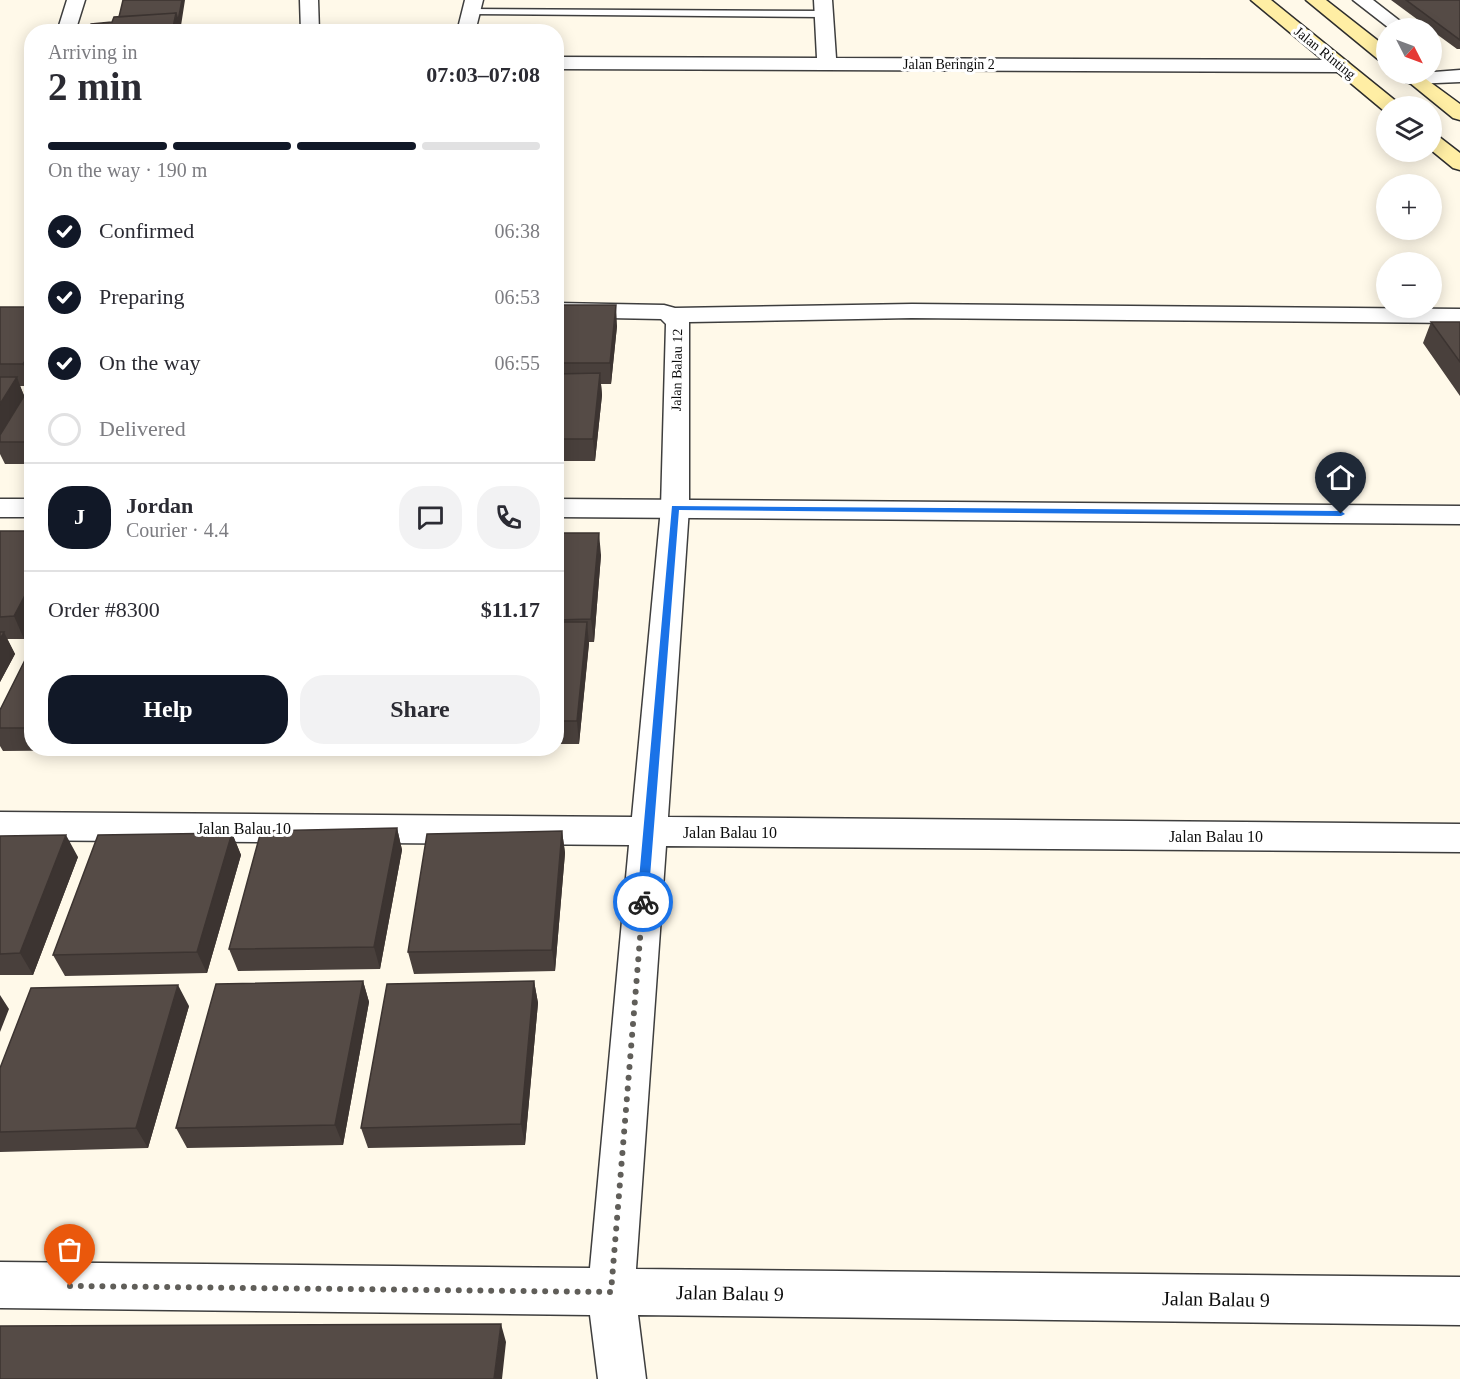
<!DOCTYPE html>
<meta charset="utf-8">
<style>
:root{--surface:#fff;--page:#f2f2f3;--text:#2b2b33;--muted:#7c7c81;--line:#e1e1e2;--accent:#111827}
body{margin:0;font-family:"Times New Roman",serif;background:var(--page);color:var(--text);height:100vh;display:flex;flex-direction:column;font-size:22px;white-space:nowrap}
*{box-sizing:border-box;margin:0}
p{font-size:20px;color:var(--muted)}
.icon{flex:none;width:33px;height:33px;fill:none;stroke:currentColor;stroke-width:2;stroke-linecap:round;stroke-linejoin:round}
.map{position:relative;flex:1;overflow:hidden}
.drawer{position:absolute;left:24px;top:24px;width:540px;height:732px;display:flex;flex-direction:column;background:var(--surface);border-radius:24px;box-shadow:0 3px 15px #0003}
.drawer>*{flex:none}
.needle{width:39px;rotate:132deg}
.controls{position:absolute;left:1376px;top:18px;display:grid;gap:12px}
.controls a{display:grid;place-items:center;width:66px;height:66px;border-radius:50%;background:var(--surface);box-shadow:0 3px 15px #0003;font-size:30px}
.pin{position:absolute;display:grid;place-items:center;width:51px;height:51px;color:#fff;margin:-62px -26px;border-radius:50% 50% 50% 0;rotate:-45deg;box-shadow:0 0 6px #0007}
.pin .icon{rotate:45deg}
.courier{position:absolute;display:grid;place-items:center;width:60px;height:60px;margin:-30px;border:4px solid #1a73e8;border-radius:50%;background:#fff;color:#222;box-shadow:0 2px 8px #0007}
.head em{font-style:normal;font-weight:700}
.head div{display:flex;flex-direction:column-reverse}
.head{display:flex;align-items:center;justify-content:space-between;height:102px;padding:0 24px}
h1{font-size:39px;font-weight:700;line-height:45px}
.bar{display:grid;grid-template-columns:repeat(4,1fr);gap:9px 6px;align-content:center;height:72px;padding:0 24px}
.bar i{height:8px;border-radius:4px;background:var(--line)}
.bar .current{background:var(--accent)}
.bar p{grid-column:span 4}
.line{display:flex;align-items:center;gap:15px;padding:0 24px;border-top:2px solid var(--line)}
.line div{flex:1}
.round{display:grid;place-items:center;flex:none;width:63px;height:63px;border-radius:24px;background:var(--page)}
ol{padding:0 24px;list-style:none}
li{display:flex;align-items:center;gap:18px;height:66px}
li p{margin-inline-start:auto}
li .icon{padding:6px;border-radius:50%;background:var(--accent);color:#fff;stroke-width:4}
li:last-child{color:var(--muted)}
li i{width:33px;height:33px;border:3px solid var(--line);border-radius:50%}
.primary-button{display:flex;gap:12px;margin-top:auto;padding:12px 24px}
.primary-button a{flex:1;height:69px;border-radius:24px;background:var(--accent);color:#fff;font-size:24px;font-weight:700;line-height:69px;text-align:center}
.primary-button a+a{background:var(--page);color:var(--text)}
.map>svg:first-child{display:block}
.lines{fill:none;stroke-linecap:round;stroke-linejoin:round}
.service-casing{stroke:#3e3e3e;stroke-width:3}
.minor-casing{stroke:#3e3e3e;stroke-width:3}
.tertiary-casing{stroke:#3e3e3e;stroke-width:3}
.secondary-casing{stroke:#2d2d2d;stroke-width:3}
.service{fill:#fff;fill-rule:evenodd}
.minor{fill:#fff;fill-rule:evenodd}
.tertiary{fill:#fff;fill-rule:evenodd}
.secondary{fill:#ffeea4;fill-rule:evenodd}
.wall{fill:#49403c;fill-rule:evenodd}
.shaded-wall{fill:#3c3431}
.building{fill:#554b46;stroke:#3c3431;stroke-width:1.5}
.route{fill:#1a73e8}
.done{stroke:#605e59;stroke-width:6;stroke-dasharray:0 10.8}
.labels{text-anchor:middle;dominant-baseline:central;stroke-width:6;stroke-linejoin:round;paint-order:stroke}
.far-street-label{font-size:14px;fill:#0b0b0b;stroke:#fff}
.street-label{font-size:16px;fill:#0b0b0b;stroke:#fff}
.near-street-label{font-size:20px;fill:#0b0b0b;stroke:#fff}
</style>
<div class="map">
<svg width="1460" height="1379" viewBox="0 0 1460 1379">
<rect width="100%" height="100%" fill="#fff9e9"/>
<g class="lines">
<defs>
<path id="service" d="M468 9 824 11 829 14 824 17 471 14 468 13Z"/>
<path id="minor" d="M67 0H85L75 32H57Z
M300 0H318L319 32H301Z
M465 0H483L475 32H457Z
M814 0H832L836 58 1341 60 1348 62 1350 66 1348 70 1341 72 556 69V57L817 58Z
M1353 0H1373L1409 28H1389Z
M1460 70V82L1413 84 1406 82 1404 78 1408 74Z
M556 303 664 305 675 308 912 304 1460 309V323L912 318 689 322V508L668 817 1460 824V852L666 846 636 1269 1460 1277V1325L638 1315 646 1379H598L590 1315 0 1308V1262L590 1268 629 845 0 840V812L632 817 661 508 666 324 661 319 556 317Z"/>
<path id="tertiary" d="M0 499H32V517H0Z
M556 499 1460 506V524L556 517Z"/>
<path id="secondary" d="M1251 0H1271L1397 102 1399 106H1386V111L1383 110Z
M1306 0H1326L1386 47V62L1379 60Z
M1399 74H1419L1460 104V120L1453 118Z
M1431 134 1438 136 1460 153V170L1453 168 1431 150Z"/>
</defs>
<use href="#service" class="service-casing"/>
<use href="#minor" class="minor-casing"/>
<use href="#tertiary" class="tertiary-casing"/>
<use href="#secondary" class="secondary-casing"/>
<use href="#service" class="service"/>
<use href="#minor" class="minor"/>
<use href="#tertiary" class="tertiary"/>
<use href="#secondary" class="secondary"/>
</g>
<path class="wall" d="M1391 0H1460V49H1457L1431 30V28H1429Z
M556 305 617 326 611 384H601L602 395 595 461H556Z
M0 307H32V464H5L0 454ZM20 386H30L24 395Z
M1431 322H1460V396L1423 343Z
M0 531H32V625L24 639H7L15 654 0 682Z
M556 533 601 555 594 642H589L579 744H556Z
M32 646V748H127L126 750 3 751 0 746V710Z
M148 748H272L149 750Z
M397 828 402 850 380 969 238 971 229 949Z
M562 831 565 853 555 971 414 974 408 952Z
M232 833 241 855 207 973 65 976 53 955Z
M0 836 78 857 33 975H0Z
M363 981 369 1002 343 1145 187 1148 176 1128Z
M534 981 538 1003 525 1145 368 1148 361 1128Z
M189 1006 148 1148 0 1152V1068Z"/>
<path class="shaded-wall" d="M182 0H185L180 32H172L176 13Z
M616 305 617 326 611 384 610 363Z
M32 351V385L23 364Z
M600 373 602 395 595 461 593 439Z
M17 377 25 399 0 441V404Z
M599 533 601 555 594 642 591 619Z
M32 582V625L24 639 14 616Z
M587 622 589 644 579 744 577 721Z
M4 632 15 654 0 682V639Z
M397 828 402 850 380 969 374 947Z
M562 831 565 853 555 971 552 950Z
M232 833 241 855 207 973 197 952Z
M66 835 78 857 33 975 20 953Z
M363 981 369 1002 343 1145 335 1125Z
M534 981 538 1003 525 1145 521 1124Z
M178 985 189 1006 148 1148 136 1128Z
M0 995 9 1009 0 1032Z
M501 1324 506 1342 502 1379H494Z"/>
<path class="building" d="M123 0H182L178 21 176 13 119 17Z
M1406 0H1460V40Z
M176 13 172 32H89L91 24 112 22 114 17Z
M556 305H616L610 363H556Z
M0 307H32V351L23 364H0Z
M1431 322H1460V362Z
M600 373 593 439H556V374Z
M0 377H17L0 404Z
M32 383V442H0V435Z
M0 531H32V582L14 616 0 617Z
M556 533H599L591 619 556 620Z
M556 622H587L577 721H556Z
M0 632H4L0 639Z
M32 646V728H0V710Z
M397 828 374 947 229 949 261 831Z
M562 831 552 950 408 952 427 834Z
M232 833 197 952 53 955 98 835Z
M66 835 20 953 0 954V836Z
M363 981 335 1125 176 1128 216 984Z
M534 981 521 1124 361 1128 387 984Z
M178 985 136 1128 0 1132V1068L31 988Z
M501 1324 494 1379H0V1326Z"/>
<path class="route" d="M672 506 1341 511 1345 514 1341 516 679 510 648 902 643 907 637 902Z"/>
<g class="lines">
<path class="done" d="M70 1286 611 1292 643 902"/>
</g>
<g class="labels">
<g class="far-street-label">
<text transform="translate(1325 53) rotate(39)">Jalan Rinting</text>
<text x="949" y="64">Jalan Beringin 2</text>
<text transform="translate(677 370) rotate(-89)">Jalan Balau 12</text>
</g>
<g class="street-label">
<text x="244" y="828">Jalan Balau 10</text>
<text x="730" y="832">Jalan Balau 10</text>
<text x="1216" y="836">Jalan Balau 10</text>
</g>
<g class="near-street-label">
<text transform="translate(730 1293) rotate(1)">Jalan Balau 9</text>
<text transform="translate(1216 1299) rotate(1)">Jalan Balau 9</text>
</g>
</g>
</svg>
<div class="controls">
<a><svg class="needle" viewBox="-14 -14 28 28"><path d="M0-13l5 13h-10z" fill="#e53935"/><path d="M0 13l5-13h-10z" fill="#7c7c81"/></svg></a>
<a><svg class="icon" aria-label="layers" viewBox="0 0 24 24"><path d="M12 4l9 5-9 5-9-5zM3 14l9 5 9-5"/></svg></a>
<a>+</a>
<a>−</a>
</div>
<div class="pin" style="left:70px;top:1286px;background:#ea580c"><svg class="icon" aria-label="bag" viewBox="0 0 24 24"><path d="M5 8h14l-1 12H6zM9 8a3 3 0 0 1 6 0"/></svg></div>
<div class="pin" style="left:1341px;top:514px;background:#1f2937"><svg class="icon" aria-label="home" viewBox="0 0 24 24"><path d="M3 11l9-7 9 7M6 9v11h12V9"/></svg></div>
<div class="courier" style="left:643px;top:902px"><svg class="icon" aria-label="bike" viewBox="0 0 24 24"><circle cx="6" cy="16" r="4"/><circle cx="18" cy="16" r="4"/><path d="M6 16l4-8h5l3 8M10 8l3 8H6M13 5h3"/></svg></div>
<section class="drawer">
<div class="head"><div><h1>2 min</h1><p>Arriving in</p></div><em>07:03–07:08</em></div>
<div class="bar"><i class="current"></i><i class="current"></i><i class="current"></i><i></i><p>On the way · 190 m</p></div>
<ol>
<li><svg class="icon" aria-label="check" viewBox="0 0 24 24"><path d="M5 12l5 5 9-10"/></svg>Confirmed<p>06:38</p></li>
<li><svg class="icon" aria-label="check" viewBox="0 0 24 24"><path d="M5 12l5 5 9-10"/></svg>Preparing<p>06:53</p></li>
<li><svg class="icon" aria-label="check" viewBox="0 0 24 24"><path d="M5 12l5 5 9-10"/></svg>On the way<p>06:55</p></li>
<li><i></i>Delivered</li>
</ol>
<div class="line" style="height:108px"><b class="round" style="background:var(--accent);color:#fff">J</b><div><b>Jordan</b><p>Courier · 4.4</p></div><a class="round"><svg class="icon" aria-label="chat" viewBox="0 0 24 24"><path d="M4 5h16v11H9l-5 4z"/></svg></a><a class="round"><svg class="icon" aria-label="phone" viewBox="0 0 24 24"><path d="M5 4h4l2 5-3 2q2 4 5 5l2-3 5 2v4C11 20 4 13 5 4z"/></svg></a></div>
<div class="line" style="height:78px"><div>Order #8300</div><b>$11.17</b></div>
<div class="primary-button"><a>Help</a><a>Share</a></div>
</section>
</div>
